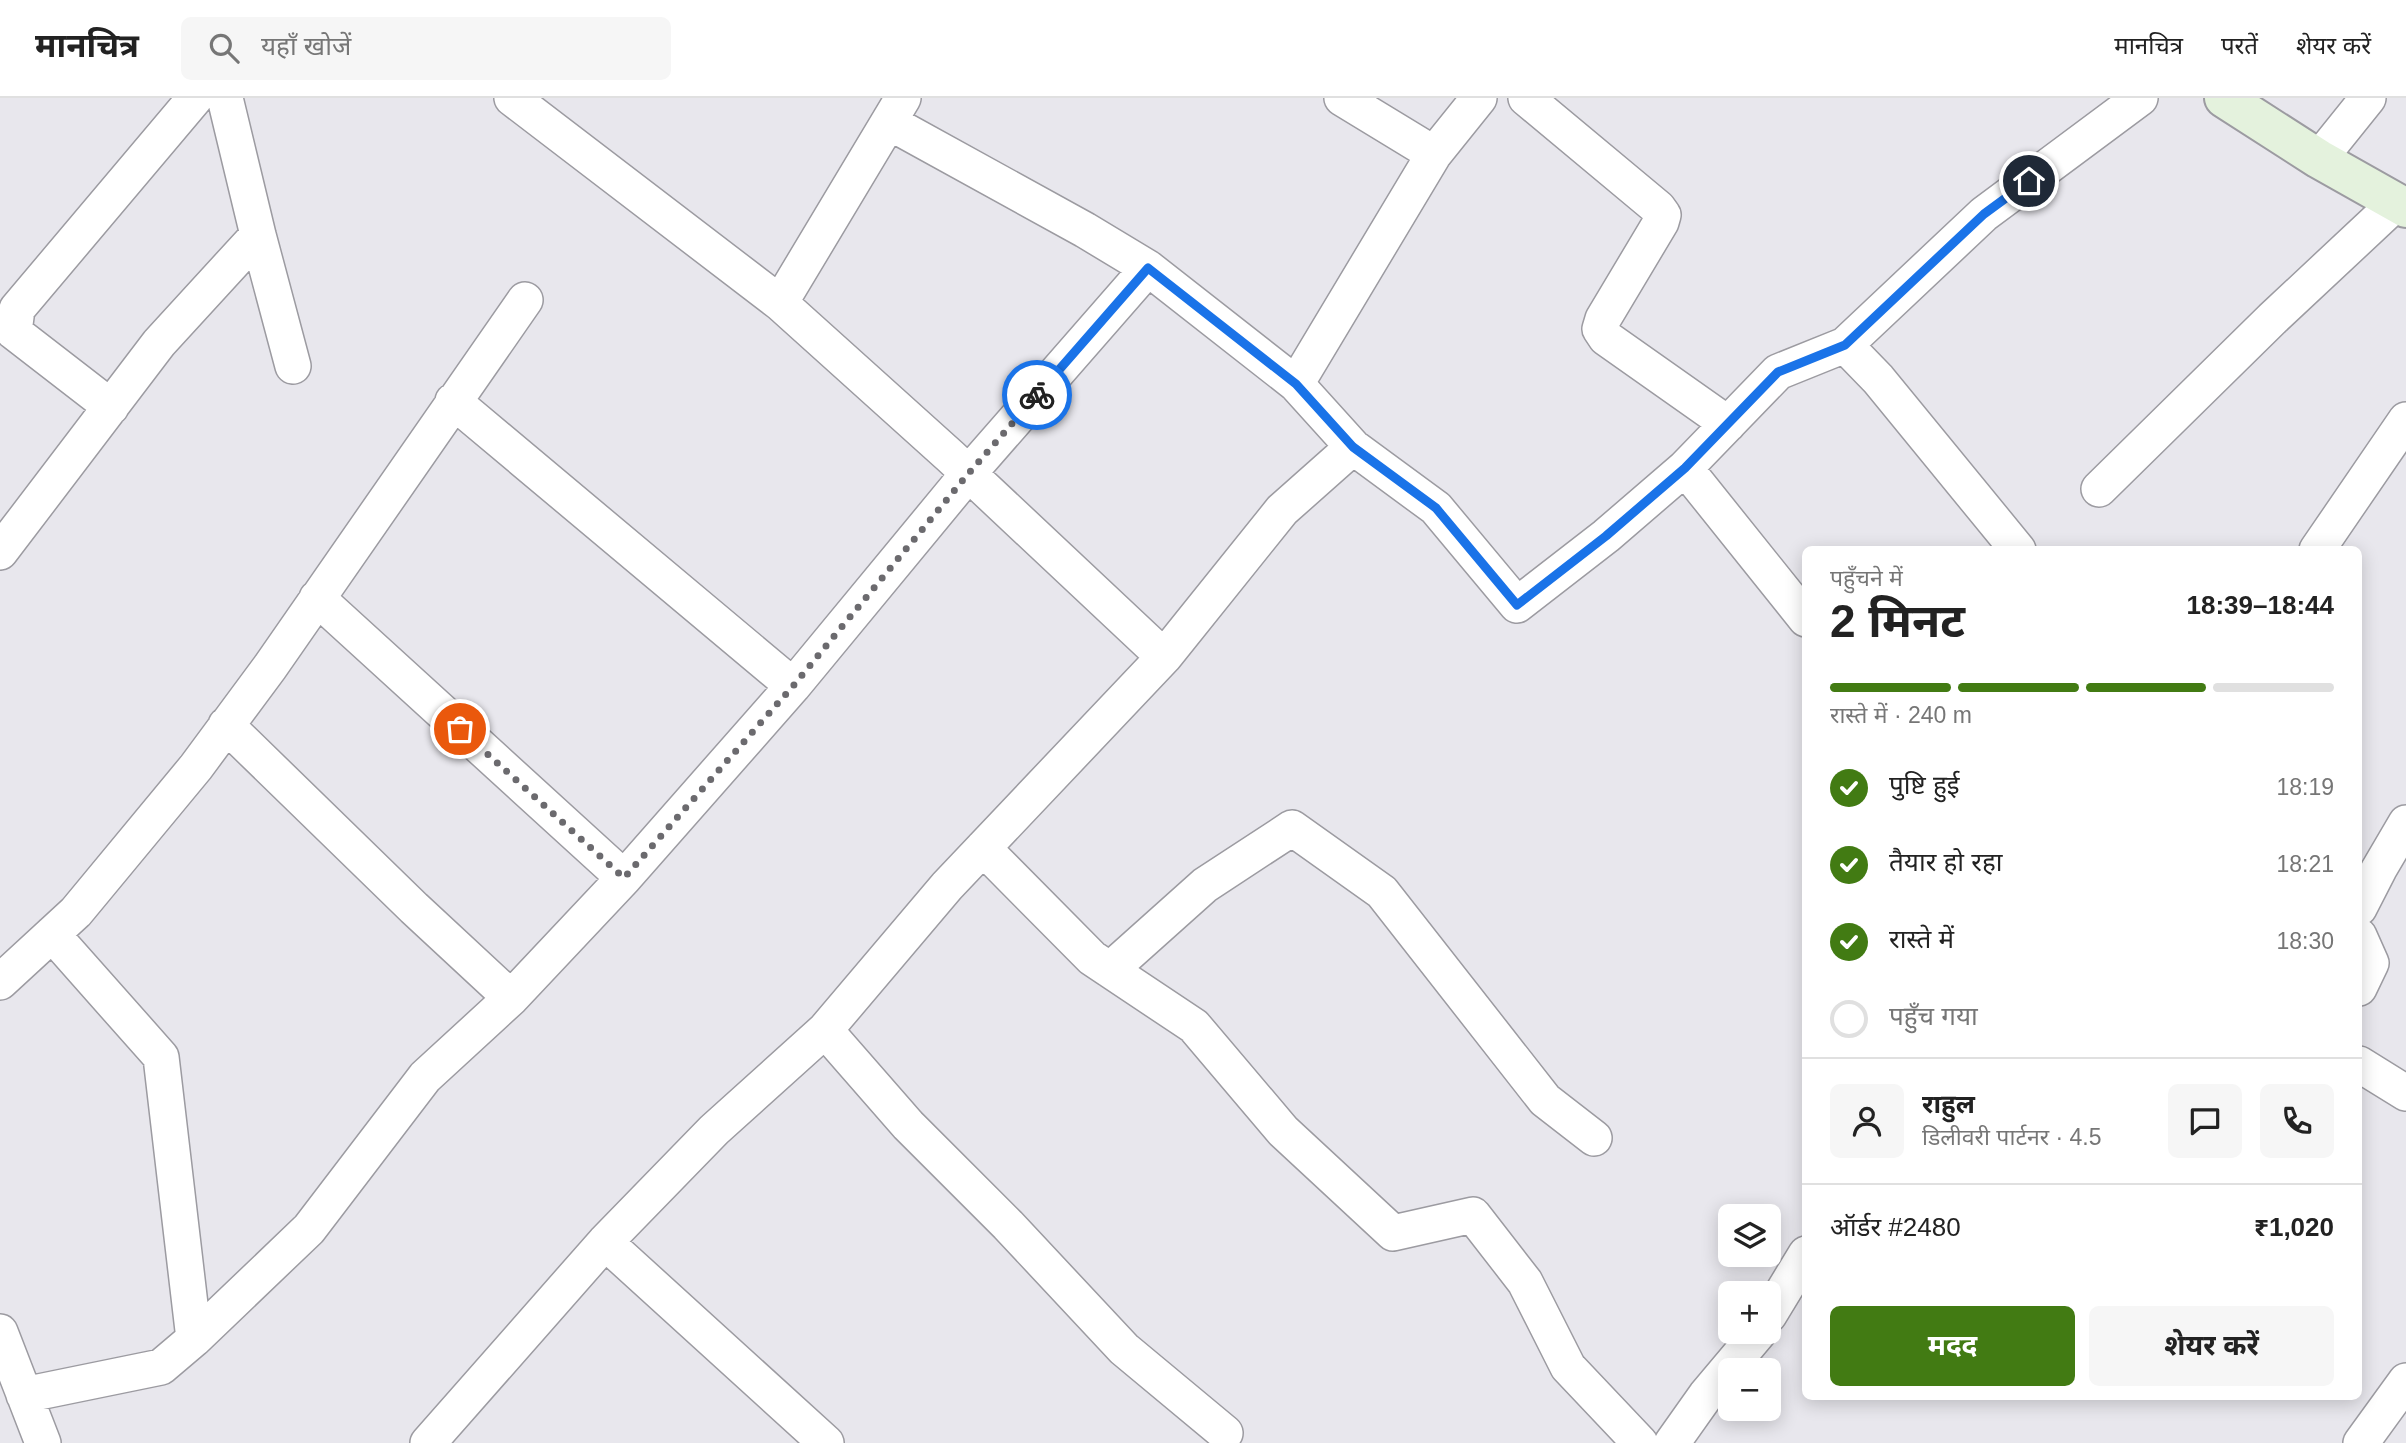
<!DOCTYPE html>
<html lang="hi">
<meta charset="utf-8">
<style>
:root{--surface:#fff;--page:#f6f6f6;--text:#222;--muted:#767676;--line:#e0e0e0;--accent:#427b13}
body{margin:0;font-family:Arial,"Noto Sans Devanagari",sans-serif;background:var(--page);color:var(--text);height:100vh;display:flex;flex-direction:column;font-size:26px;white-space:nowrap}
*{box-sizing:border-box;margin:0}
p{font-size:23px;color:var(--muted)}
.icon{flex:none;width:38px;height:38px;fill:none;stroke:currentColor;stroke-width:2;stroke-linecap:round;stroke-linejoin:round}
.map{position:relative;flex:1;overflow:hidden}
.sheet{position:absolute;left:1802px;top:448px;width:560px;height:854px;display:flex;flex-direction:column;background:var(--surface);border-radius:10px;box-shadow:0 4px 18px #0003}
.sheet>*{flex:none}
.buttons{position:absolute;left:1718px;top:1106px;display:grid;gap:14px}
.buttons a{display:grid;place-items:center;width:63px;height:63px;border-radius:10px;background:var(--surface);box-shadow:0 4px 18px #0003;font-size:35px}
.pin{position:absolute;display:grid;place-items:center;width:60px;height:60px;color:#fff;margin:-30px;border:4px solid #fff;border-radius:50%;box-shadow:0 2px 7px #0007}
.courier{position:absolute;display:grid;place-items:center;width:70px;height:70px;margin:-35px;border:5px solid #1a73e8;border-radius:50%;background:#fff;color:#222;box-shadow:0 2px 9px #0007}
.headline em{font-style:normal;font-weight:700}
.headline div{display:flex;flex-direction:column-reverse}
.headline{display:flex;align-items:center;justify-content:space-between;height:119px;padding:0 28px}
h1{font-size:46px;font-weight:700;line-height:52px}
.bar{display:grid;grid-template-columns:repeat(4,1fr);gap:10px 7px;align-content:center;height:84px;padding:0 28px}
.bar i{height:9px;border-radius:5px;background:var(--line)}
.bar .on{background:var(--accent)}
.bar p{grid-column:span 4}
.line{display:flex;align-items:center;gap:18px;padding:0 28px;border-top:2px solid var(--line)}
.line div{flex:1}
.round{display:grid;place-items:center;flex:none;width:74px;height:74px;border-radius:10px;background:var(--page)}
ol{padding:0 28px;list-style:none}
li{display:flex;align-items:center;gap:21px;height:77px}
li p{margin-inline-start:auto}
li .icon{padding:7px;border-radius:50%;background:var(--accent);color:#fff;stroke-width:4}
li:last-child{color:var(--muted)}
li i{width:38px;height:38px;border:4px solid var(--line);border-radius:50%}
.action{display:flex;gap:14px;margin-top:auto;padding:14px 28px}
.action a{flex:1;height:80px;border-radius:10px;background:var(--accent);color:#fff;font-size:28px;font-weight:700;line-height:80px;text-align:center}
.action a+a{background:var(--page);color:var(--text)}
header{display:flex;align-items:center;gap:42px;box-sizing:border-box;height:98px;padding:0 35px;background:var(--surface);border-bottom:2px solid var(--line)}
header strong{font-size:33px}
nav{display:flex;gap:38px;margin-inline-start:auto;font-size:24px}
.search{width:490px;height:63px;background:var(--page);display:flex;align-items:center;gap:18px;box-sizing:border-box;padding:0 24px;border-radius:10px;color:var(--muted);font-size:26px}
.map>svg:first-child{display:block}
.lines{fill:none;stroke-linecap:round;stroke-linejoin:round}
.street-casing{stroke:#9c9ba1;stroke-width:38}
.secondary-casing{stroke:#9c9ba1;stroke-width:42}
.street{stroke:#fff;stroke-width:35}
.secondary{stroke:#e4f2dd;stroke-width:38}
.done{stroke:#6b6a6e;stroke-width:7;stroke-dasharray:0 12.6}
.route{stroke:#1a73e8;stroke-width:9}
</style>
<header>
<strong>मानचित्र</strong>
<div class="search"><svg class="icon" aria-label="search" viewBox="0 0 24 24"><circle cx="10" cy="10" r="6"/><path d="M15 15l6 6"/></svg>यहाँ खोजें</div>
<nav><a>मानचित्र</a><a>परतें</a><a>शेयर करें</a></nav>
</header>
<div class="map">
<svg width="2406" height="1345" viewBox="0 0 2406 1345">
<rect width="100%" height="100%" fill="#e8e7ed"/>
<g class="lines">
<defs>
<path id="street" d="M225 0 258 137 293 268
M512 0 780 205 903 0
M1342 0 1434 56
M1526 0 1658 110 1663 117 1661 124 1603 221 1600 231 1606 240 1728 326
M889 24 1085 132 1148 170 1296 286 1353 349
M2319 61 2368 0
M780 205 951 359 1164 559
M1845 247 1984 116 2140 0
M1296 286 1434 56 1479 0
M453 303 793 588
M111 309 14 234 17 211 195 0
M1685 370 1806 521
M2099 391 2272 221 2396 105
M2317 452 2406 322
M0 454 159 245 258 137
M317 500 624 780
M226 627 414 810 511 900
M983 750 1092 860 1194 928 1283 1033 1393 1135 1473 1117 1525 1184 1568 1269 1640 1345
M2359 810 2379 771 2406 725
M2359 838 2371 865 2359 890
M1110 872 1205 787 1292 730 1382 794 1545 1002 1594 1040
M0 884 76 814 196 669 270 569 525 202
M825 932 908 1027 1008 1127 1124 1251 1225 1335
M2359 966 2406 995
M605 1144 826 1345
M1769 1217 1806 1156
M0 1234 43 1345
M194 1241 309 1131 425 979 511 900 624 780 793 588 968 376 1148 170
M24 1297 161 1269 194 1241 161 959 52 836
M428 1345 605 1144 714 1032 825 932 947 788 1164 559 1282 412 1353 349 1436 410 1517 507 1606 438 1685 370 1778 274 1845 247 1878 281 2018 452
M1672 1345 1706 1297 1759 1234
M2361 1345 2406 1283"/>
<path id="secondary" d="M2224 0 2319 61 2406 110"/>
</defs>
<use href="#street" class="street-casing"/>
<use href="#secondary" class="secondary-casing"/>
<use href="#street" class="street"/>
<use href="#secondary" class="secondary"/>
</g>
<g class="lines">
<path class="done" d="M460 631 624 780 793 588 968 376 1037 297"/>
<path class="route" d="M1037 297 1148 170 1296 286 1353 349 1436 410 1517 507 1606 438 1685 370 1778 274 1845 247 1984 116 2029 83"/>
</g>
</svg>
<div class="buttons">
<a><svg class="icon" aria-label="layers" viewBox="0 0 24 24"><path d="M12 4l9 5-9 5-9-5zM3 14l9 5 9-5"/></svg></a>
<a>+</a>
<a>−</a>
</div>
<div class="pin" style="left:460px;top:631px;background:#ea580c"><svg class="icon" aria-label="bag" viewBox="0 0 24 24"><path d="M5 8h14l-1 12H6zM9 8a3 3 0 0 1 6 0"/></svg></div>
<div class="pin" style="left:2029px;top:83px;background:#1f2937"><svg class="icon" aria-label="home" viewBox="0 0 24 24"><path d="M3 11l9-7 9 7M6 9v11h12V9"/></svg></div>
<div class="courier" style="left:1037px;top:297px"><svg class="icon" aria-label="bike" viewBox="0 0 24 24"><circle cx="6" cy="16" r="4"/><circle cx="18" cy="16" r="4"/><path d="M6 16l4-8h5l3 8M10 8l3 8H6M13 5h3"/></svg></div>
<section class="sheet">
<div class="headline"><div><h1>2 मिनट</h1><p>पहुँचने में</p></div><em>18:39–18:44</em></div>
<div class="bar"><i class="on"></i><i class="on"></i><i class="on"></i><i></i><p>रास्ते में · 240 m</p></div>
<ol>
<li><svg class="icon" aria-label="check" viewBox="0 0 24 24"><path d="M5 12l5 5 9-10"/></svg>पुष्टि हुई<p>18:19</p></li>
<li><svg class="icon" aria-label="check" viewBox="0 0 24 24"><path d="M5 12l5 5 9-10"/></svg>तैयार हो रहा<p>18:21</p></li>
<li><svg class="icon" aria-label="check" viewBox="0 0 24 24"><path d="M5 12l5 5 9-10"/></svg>रास्ते में<p>18:30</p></li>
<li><i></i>पहुँच गया</li>
</ol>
<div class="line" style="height:126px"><a class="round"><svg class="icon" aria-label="person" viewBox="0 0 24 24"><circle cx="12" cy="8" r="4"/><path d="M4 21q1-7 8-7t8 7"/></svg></a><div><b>राहुल</b><p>डिलीवरी पार्टनर · 4.5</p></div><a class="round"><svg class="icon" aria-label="chat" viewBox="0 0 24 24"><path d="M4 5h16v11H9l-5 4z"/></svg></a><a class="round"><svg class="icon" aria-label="phone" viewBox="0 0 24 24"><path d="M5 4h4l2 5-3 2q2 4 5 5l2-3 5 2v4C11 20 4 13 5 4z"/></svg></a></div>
<div class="line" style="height:91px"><div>ऑर्डर #2480</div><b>₹1,020</b></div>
<div class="action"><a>मदद</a><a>शेयर करें</a></div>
</section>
</div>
